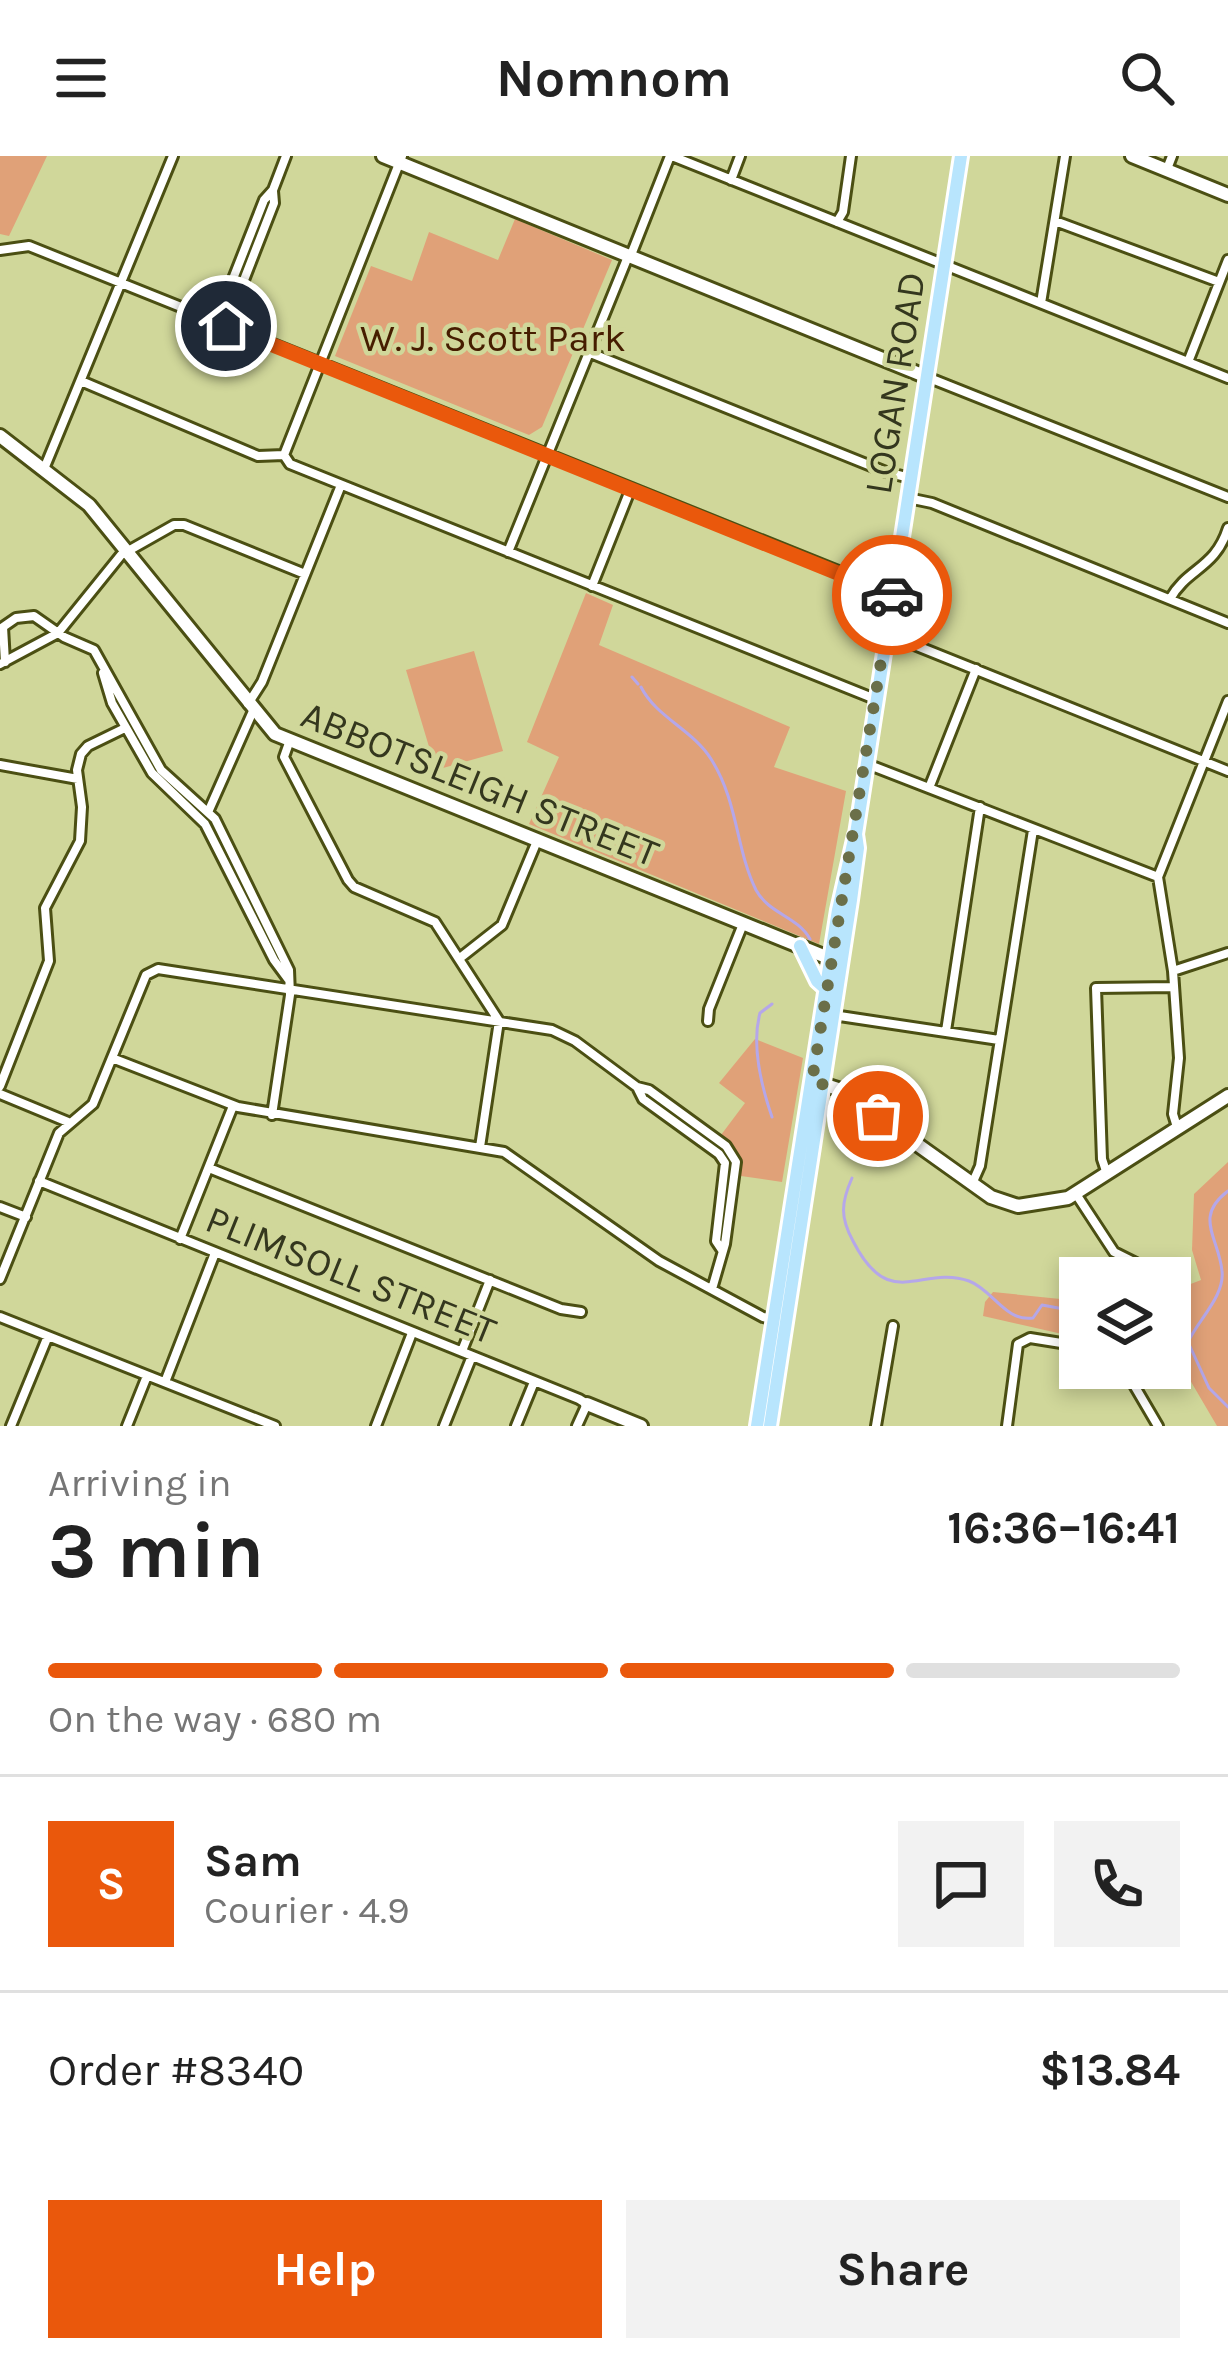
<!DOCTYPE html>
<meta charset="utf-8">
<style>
:root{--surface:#fff;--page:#f2f2f2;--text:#222;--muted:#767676;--line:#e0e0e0;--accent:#ea580c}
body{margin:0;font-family:Karla,sans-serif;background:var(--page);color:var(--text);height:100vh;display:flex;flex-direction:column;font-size:45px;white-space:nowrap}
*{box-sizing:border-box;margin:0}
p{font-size:39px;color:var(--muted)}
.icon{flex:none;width:66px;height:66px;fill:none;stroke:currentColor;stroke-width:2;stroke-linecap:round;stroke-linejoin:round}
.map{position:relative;height:1270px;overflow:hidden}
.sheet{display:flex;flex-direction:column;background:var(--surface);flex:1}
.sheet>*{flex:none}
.buttons{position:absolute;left:1059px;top:1101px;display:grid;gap:24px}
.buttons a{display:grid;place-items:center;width:132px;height:132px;border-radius:0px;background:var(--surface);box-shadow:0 6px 18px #0003;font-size:60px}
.pin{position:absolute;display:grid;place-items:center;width:102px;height:102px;color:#fff;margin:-51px;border:6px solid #fff;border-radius:50%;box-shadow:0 3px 12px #0007}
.courier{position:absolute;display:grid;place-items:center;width:120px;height:120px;margin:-60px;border:9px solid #ea580c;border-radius:50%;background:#fff;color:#222;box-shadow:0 3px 15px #0007}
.overview em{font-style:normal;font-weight:700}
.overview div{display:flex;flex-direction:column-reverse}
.overview{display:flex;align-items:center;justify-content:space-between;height:204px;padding:0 48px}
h1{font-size:78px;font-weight:700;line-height:90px}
.bar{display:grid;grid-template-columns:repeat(4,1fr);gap:18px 12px;align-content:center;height:144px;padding:0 48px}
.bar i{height:15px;border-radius:9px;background:var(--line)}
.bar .selected{background:var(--accent)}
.bar p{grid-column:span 4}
.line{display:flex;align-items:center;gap:30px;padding:0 48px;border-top:3px solid var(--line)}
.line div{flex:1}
.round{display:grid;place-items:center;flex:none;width:126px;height:126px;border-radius:0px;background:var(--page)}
.cta{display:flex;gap:24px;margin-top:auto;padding:24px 48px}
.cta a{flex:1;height:138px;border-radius:0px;background:var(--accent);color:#fff;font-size:48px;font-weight:700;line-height:138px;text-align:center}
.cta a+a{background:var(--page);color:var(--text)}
header{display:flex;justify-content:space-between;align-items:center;height:156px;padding:0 48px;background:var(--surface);font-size:54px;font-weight:700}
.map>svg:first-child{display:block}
.green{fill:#e0a178}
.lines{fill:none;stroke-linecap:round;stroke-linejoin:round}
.stream{stroke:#b5a7e9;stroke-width:3}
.street-casing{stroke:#4b4f13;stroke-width:14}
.secondary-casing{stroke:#4b4f13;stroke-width:18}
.primary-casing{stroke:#fff;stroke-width:18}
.street{stroke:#fff;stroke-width:8}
.secondary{stroke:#fff;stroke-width:12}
.primary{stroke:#b8e5fd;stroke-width:12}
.done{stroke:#6b6f49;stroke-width:12;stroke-dasharray:0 21.6}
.route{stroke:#ea580c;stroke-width:15}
.labels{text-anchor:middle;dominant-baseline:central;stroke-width:9;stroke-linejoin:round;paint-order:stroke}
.park-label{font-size:39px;fill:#461d00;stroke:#d0d79a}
.street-label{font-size:39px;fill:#34371e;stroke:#d0d79a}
</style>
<header><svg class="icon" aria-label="menu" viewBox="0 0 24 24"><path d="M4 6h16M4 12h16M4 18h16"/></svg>Nomnom<svg class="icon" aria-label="search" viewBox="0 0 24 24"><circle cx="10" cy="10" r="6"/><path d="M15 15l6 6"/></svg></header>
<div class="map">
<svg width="1228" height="1270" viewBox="0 0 1228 1270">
<rect width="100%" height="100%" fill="#d0d79a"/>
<path class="green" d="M0 0H47L9 80 0 78Z
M515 63 612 104 542 271 529 279 335 200 371 110 412 125 429 76 498 104Z
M586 437 613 449 599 489 790 571 774 611 846 635 819 788 529 668 559 601 527 586Z
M474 495 503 595 436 614 406 514Z
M755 883 803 902 782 1026 741 1020 737 995 721 979 745 947 719 927Z
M1228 1006V1270H1217L1170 1190V1136L1201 1124 1192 1094 1194 1038Z
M993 1136 1080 1145V1182L983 1160 985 1146Z"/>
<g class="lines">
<path class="stream" d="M632 521 638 528
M641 531C656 561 693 574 711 603 738 645 736 694 756 734 769 758 797 760 810 783
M772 961C761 929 751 890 760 857L772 848
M852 1022C841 1047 840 1061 853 1085 890 1158 921 1108 969 1125 993 1134 1005 1166 1033 1162L1042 1149 1080 1156
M1228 1035C1193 1061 1219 1082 1222 1115 1225 1140 1198 1164 1188 1186L1209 1232 1228 1251
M1170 1177 1188 1186"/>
<defs>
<path id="street" d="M672 0 1228 222
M1167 13 1172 0
M731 24 740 0
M1055 65 1219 126
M837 66 843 56 851 0
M0 94 29 90 893 437
M631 99 670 0
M1041 147 1065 0
M216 166 264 44 273 34 286 0
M226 170 274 47 273 35
M588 196 886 316 910 322
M1188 206 1228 104
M927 221 1228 341
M81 225 258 300 284 299
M284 299 290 308 875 543
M284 299 402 0
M44 313 173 0
M908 342 932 347 1228 467
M508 396 629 98
M592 430 631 332
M1170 443C1187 412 1215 413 1228 372
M887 478 1228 615
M5 506 3 471 16 462 34 460 64 481 94 494 161 614 215 663 289 814 290 839 272 959
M0 508 58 477 121 399 174 369H184L305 418
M103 517 112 547 152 617 205 668 274 804 288 823
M248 548 262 526 341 329
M290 584 284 601 348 724 354 731 435 766 499 865 480 991
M867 608 1158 721
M0 609 78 623
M929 632 976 513
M209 654 253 555
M460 802 502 769 537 685
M1173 815 1228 797
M833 859 999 884
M708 865 709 853 743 768
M946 875 980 651
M112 902 238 951 504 996 659 1105 763 1161 786 1166
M0 930 49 805 45 752 80 685 82 651 77 614 81 598 88 590 125 572
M638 933 643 943 719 998 725 1007 716 1085 722 1094
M0 938 68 966
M1177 971 1173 958 1179 902 1173 815 1158 721 1228 545
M209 1012 561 1153 581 1156
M1107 1018 1102 1003 1096 832 1174 831
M39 1025 579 1243 587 1248 577 1270
M972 1028 980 1010 1033 674
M1076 1038 1114 1096 1136 1107
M0 1051 26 1061
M180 1083 233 950
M0 1123 59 977 93 948 146 819 158 813 552 874 575 885 637 931 649 934 726 990 736 1006 725 1088 712 1133
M0 1161 275 1270
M462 1195 490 1124
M1124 1212 1158 1270
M165 1226 215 1097
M11 1270 48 1180
M127 1270 147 1220
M376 1270 412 1177
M444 1270 472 1200
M516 1270 534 1226
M876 1270 893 1170
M1007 1270 1018 1188 1030 1182 1080 1190"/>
<path id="secondary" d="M383 0 927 221
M1132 0 1228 39
M0 280 89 349 275 578 836 805
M813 925 841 934 991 1041 1018 1050 1068 1042 1228 940
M587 1248 641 1270"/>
<path id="primary" d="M800 790 817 825 826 833
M757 1270 838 754 855 679
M770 1270 851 744 858 692 856 678 961 0"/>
</defs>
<use href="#street" class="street-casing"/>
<use href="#secondary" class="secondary-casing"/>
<use href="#primary" class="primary-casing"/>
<use href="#street" class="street"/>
<use href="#secondary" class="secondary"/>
<use href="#primary" class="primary"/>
</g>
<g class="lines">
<path class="done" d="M878 960 842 934 812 925 892 439"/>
<path class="route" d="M226 170 892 439"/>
</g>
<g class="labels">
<g class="park-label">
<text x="493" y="182">W. J. Scott Park</text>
</g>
<g class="street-label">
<text transform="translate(895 227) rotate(-81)">LOGAN ROAD</text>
<text transform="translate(480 628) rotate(22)">ABBOTSLEIGH STREET</text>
<text transform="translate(351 1119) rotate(22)">PLIMSOLL STREET</text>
</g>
</g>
</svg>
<div class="buttons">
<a><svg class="icon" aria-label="layers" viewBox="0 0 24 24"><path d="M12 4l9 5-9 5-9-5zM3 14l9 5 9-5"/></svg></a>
</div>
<div class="pin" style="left:878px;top:960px;background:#ea580c"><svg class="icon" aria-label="bag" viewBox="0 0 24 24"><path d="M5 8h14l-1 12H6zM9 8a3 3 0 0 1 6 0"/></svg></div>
<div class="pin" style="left:226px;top:170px;background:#1f2937"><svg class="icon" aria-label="home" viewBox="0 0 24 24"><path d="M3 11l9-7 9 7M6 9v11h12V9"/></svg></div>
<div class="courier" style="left:892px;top:439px"><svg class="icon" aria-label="car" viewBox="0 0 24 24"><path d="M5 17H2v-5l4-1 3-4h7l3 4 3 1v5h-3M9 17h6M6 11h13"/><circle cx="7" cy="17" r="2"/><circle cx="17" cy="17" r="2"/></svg></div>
</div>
<section class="sheet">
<div class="overview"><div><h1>3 min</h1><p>Arriving in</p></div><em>16:36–16:41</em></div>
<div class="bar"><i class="selected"></i><i class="selected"></i><i class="selected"></i><i></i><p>On the way · 680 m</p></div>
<div class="line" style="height:216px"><b class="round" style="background:var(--accent);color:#fff">S</b><div><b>Sam</b><p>Courier · 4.9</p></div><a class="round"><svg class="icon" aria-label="chat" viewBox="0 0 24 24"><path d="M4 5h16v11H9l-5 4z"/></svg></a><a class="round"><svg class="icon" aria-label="phone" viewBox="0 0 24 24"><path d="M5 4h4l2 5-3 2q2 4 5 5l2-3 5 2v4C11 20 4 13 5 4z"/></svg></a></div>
<div class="line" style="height:156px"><div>Order #8340</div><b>$13.84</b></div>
<div class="cta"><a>Help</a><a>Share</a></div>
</section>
